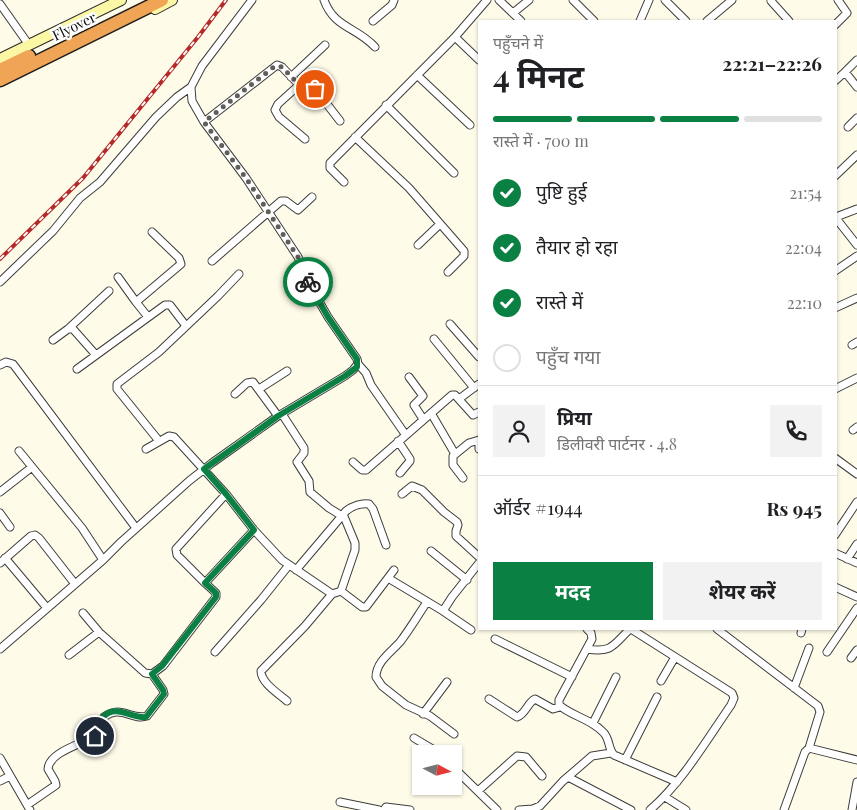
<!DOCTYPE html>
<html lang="hi">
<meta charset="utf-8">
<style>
:root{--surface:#fff;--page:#f2f2f2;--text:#202124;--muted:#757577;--line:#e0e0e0;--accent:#0b8043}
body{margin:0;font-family:"Playfair Display","Noto Sans Devanagari",serif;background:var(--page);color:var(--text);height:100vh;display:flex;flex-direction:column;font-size:19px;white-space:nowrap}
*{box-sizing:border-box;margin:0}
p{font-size:16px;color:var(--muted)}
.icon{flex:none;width:28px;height:28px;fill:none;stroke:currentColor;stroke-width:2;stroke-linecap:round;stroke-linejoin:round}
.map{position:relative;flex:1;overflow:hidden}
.sheet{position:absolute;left:478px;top:20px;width:359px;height:610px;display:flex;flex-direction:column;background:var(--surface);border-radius:0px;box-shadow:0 1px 4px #0004}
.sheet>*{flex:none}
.needle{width:32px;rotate:97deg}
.buttons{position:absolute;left:412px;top:745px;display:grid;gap:10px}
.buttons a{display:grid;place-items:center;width:50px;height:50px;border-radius:0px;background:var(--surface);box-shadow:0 1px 4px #0004;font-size:25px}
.pin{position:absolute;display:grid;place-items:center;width:42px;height:42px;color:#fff;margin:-21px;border:2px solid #fff;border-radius:50%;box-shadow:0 1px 5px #0007}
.courier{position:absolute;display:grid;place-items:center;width:50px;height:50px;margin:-25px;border:4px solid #0b8043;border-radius:50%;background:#fff;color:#222;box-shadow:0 1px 6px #0007}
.summary em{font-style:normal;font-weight:700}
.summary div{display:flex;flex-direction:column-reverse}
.summary{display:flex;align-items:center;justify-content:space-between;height:85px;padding:0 15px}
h1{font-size:32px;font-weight:700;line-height:38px}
.bar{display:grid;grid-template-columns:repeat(4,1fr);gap:8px 5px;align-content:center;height:60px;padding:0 15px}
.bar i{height:6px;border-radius:4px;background:var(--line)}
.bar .current{background:var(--accent)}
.bar p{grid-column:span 4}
.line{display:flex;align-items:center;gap:12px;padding:0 15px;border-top:1px solid var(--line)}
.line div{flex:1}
.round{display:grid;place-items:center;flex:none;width:52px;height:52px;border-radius:0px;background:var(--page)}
ol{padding:0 15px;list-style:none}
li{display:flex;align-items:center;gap:15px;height:55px}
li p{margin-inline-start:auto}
li .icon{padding:5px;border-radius:50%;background:var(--accent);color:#fff;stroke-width:4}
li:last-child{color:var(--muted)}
li i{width:28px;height:28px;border:2px solid var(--line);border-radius:50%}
.cta{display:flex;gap:10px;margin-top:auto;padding:10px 15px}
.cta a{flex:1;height:58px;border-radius:0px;background:var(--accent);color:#fff;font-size:20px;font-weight:700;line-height:58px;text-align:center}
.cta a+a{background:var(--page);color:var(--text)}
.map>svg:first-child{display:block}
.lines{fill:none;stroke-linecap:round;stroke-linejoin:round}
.street-casing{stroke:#3d3d3d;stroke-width:9}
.secondary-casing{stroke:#2c2c2c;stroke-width:12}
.highway-casing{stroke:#1b1b1b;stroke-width:15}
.street{stroke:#fff;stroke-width:7}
.secondary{stroke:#fcf7a5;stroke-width:10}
.highway{stroke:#f0a455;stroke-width:12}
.rail-casing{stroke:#b52928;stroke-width:4}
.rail{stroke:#fff;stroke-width:2;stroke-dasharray:5.5;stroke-linecap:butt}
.done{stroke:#5f5e58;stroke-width:5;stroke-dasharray:0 9}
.route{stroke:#0b8043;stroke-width:6}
.labels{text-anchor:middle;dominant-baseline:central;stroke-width:5;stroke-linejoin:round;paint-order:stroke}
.street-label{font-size:14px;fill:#0a0a0a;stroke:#fff}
</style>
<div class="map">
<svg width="857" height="810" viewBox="0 0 857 810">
<rect width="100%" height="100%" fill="#fefbe9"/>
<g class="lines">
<defs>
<path id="street" d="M324 0C334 28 357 27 375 47
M499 0 521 21
M573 0 594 21
M665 0 686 21
M771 1 789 21
M0 4 29 45
M513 13 529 0
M373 21 392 5 394 0
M640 21 649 0
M707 21 732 0
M835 25 847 13 838 0
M455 37 479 60
M845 72 857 60
M417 75 470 125
M291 77 325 45
M835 81 845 72 857 87
M299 85 278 104 275 110 279 117 305 139
M386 105 454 173
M204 122 277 65 282 67 304 90 313 88 316 90 340 121
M848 127 857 118
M355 137 409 188 464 251V256L448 272
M835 176 857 155
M344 182 330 168V163L455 37 487 0
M835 217 857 245
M836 217 857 209
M418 245 440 224
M212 261 281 201H286L298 210 312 197
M835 271 857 256
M118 277 136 302
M0 282 53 231 80 198 100 182 156 117 177 97 191 87
M835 308 857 298
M148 317 136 302 181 264 179 258 152 232
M450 324 479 357
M68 329 109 291
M434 339 474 388
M53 340 68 329H73L96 355
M852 345 857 342
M358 364 366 373 371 385 405 434
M0 365 6 362 13 364 136 528
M77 369 165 305H170L186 326
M409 377 423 396 414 405 423 419
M259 389 287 371
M835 389 857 378
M235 394 247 383 253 382 278 416
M459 399 479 384
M431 413 455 454
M282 414 304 448V453L297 462 309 481 310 492 329 508 342 516
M853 430 857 427
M159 441 117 389V384L159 352 218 296 239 274
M398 441 410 459V461L400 473
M479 444V449
M146 449 169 436 174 437 226 494 254 530 282 560 332 594 341 591 362 607H366L394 570
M19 451 82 528 103 560
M835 458 857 474
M353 462 362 470H366L452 395H455L473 415 479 412
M463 478 453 465V456L469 443 479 440
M0 492 32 467
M226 494 176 549 177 555 205 583 254 530
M402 494 412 486 422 490 444 512 457 522 458 525 456 531V536L479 557
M0 513 10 527
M835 535 857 502
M431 551 467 580
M835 553 857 563
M5 558 47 608
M847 559 857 544
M0 563 31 536 35 535 39 538 75 584
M296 570 346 511C352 506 361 503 369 504L373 509 386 545
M388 578 443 611
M835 587 857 597
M341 591 355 550V543L343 514
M427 602C418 615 410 629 400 642 391 652 376 662 376 677L382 686 406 705 430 716 454 734
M83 613 99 632 145 673 152 674 163 666 216 597V593L205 583
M587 629 591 633 592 639 559 700V705C573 717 590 718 604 733 610 740 608 749 614 755L677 782
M631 629 732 693 734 698 731 705C706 741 683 781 650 810
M717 629 818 706 820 712 809 748
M471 630 443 611 452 597 479 563
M801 633 802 629
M495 639 572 677
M0 649 103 560 121 542 189 481 212 463 278 416 345 376 353 370 358 364 357 359 328 317 309 284 298 257 246 178 204 122 192 101 191 87 202 66 252 0
M587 649C613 653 613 645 630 629
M215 652 261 600 289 565
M827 652 857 608
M69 655 99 632
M851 658 857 650
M661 681 675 657
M794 688 809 648
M489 699 517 717C526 714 527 703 535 699L553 709 560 707
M287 701C279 694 261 683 261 671L305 626 332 594
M423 714 447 682
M593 723 616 677
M414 738 441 754
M0 758 30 810
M625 760 657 697
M454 768 497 810
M568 777 631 810
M0 781 10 776
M478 791 517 756 526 757 542 776
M665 797 686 810
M340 802 379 810
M27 805 56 785 55 781 48 769C49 752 82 744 95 736L104 717C122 704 131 721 147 716L164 694 163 690 152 674
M384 810 386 807 410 810
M519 810 533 809 540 806 563 781 592 756 611 753
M784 810 805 752 809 748 857 760
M852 810 857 782"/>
<path id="secondary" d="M155 9 172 0
M0 59 121 0"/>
<path id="highway" d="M0 70 29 56
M0 80 162 0"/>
</defs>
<use href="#street" class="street-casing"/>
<use href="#secondary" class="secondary-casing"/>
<use href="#highway" class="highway-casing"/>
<use href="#street" class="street"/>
<use href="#secondary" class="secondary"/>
<use href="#highway" class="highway"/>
<defs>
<path id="rail" d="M0 259 83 178 198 37 226 0"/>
</defs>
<use href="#rail" class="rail-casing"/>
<use href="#rail" class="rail"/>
</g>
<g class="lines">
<path class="done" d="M308 282 298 257 246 178 204 122 275 66 282 67 304 90 315 89"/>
<path class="route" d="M95 736C99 730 99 723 103 717 115 703 133 719 146 717L164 694 163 690 152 674 162 666 216 597V593L205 583 254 530 226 494 204 469 278 416 345 376 357 367V359L328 317 308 282"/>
</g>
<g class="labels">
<g class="street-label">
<text transform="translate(74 26) rotate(-26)">Flyover</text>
</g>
</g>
</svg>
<div class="buttons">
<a><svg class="needle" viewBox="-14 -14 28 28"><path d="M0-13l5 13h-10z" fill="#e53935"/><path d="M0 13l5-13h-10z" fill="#757577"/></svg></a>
</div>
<div class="pin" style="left:315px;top:89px;background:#ea580c"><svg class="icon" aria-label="bag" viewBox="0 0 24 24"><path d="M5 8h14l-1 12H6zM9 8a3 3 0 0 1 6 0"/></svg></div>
<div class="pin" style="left:95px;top:736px;background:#1f2937"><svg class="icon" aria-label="home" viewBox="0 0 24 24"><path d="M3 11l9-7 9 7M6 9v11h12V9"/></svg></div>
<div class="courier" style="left:308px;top:282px"><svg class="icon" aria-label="bike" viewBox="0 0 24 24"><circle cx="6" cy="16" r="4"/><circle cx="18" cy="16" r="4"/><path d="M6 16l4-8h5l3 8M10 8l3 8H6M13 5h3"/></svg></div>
<section class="sheet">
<div class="summary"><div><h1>4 मिनट</h1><p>पहुँचने में</p></div><em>22:21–22:26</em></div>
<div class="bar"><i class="current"></i><i class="current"></i><i class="current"></i><i></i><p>रास्ते में · 700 m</p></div>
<ol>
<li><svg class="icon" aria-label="check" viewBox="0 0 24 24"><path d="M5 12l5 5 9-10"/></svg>पुष्टि हुई<p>21:54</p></li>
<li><svg class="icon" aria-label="check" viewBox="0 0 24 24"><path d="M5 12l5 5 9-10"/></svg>तैयार हो रहा<p>22:04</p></li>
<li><svg class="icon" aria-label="check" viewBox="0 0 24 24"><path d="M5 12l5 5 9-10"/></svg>रास्ते में<p>22:10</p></li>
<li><i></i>पहुँच गया</li>
</ol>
<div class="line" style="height:90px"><a class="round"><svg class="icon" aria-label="person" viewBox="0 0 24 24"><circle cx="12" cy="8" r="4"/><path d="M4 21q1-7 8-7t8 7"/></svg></a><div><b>प्रिया</b><p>डिलीवरी पार्टनर · 4.8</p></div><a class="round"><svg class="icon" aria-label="phone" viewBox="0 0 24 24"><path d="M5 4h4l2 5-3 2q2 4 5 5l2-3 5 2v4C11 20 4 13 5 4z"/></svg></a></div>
<div class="line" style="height:65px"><div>ऑर्डर #1944</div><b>Rs 945</b></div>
<div class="cta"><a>मदद</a><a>शेयर करें</a></div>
</section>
</div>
